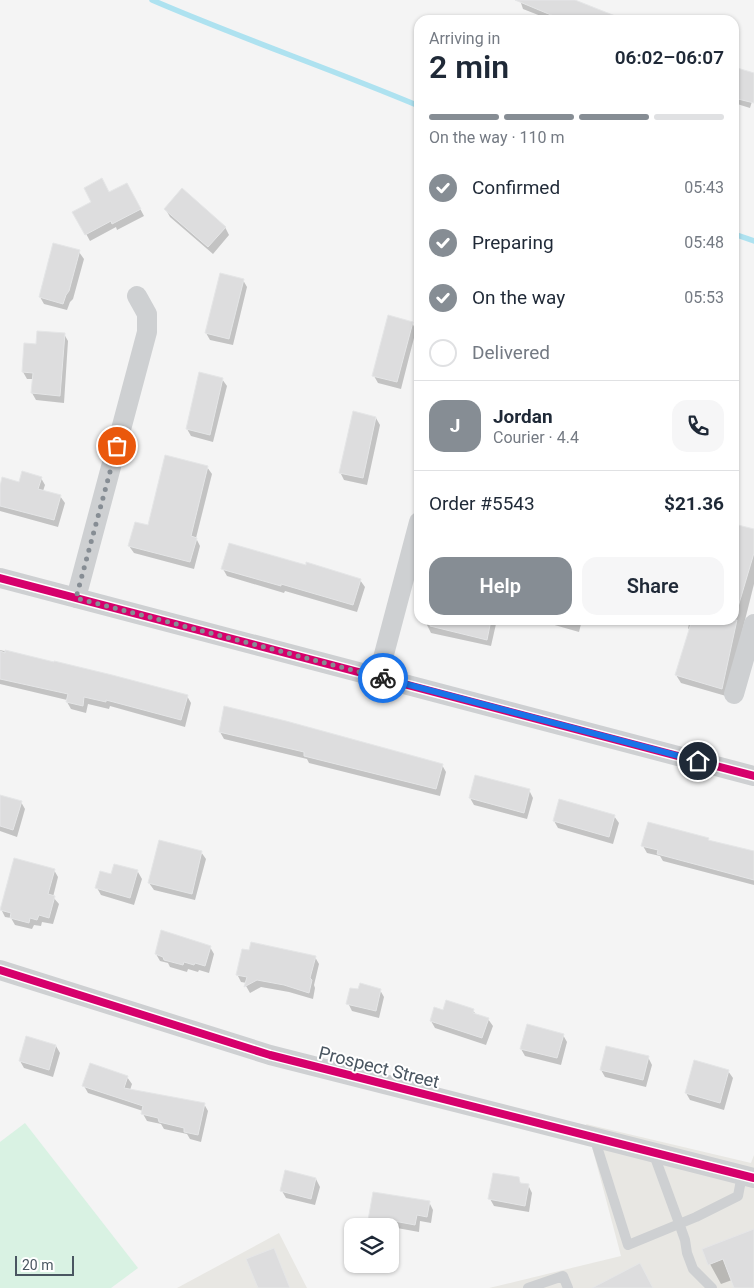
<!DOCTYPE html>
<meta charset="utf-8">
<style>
:root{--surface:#fff;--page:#f6f6f7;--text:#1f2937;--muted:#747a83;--line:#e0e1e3;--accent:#868d94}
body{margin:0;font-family:Roboto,sans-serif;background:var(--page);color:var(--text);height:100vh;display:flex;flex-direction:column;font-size:19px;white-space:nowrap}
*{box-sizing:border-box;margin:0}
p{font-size:16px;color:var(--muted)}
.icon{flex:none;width:28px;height:28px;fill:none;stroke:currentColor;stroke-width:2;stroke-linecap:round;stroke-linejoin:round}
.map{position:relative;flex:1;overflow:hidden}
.drawer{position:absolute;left:414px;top:15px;width:325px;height:610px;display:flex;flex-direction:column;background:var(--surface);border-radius:15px;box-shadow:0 1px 4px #0004}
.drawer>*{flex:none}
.controls{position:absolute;left:344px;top:1218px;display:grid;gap:10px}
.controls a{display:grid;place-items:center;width:55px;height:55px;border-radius:10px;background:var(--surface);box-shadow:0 1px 4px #0004;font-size:25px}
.scale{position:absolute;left:15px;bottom:12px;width:59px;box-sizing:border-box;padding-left:5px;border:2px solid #4a5661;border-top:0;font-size:14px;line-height:18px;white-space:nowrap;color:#4a5661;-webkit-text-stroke:4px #fff;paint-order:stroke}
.pin{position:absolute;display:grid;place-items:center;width:42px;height:42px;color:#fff;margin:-21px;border:2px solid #fff;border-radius:50%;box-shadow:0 1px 5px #0007}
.courier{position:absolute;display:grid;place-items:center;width:50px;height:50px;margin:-25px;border:4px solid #1a73e8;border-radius:50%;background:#fff;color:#222;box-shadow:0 1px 6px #0007}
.headline em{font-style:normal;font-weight:600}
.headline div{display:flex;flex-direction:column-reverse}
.headline{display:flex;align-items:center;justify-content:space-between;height:85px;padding:0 15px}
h1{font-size:32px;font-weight:600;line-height:38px}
.bar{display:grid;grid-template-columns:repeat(4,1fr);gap:8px 5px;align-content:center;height:60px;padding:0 15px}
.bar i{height:6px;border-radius:4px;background:var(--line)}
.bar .on{background:var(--accent)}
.bar p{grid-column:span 4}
.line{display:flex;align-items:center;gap:12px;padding:0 15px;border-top:1px solid var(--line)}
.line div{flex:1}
.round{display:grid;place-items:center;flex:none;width:52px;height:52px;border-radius:15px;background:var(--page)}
ol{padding:0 15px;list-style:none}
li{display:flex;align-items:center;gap:15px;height:55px}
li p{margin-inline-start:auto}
li .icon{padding:5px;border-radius:50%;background:var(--accent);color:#fff;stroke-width:4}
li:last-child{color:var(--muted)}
li i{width:28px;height:28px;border:2px solid var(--line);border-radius:50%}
.cta{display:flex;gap:10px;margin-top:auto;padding:10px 15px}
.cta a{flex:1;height:58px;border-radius:15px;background:var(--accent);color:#fff;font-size:20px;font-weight:600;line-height:58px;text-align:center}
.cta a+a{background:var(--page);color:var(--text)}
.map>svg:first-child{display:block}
.commercial{fill:#e8e7e3}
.green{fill:#d9f2e3}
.shadow{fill:#0003}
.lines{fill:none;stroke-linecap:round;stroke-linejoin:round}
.stream{stroke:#aee2f0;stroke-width:5.5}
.building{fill:#ddddde;stroke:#e5e6e7}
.service{stroke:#ced0d2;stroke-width:10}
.minor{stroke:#ced0d2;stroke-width:20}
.cycleway-casing{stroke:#fff;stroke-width:11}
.cycleway{stroke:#d6006c;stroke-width:8}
.done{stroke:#868d94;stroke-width:5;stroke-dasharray:0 9}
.route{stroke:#1a73e8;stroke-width:6}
.labels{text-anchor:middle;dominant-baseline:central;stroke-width:4;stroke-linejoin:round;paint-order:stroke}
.street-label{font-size:18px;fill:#4a5661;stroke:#fff}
</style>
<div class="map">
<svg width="754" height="1288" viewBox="0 0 754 1288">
<rect width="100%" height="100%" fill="#f4f4f4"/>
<path class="commercial" d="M586 1124 751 1163 754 1155V1288H489L621 1256Z
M279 1233 307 1288H177Z"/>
<path class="green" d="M25 1123 138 1268 111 1288H0V1142Z"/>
<path class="shadow" d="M520 0H573L614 17 615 15 625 20H551L523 9Z
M734 68 754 74V95L750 108 734 103Z
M127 184 144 216 117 230 116 227 90 241 74 212Z
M166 210 225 227 229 235 213 254 170 217Z
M79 252 84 259 73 299 70 302 67 310 44 304 40 297Z
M243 280 247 287 233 345 210 340 206 333Z
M412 323 416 330 401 389 378 383 374 376Z
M64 334 68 341 64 403 36 400 32 393 33 379H27L23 372 37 345Z
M222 379 227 386 213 442 191 436 187 429Z
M376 418 380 425 367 485 344 480 340 472Z
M207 467 212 474 196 538 200 546 194 569 134 553 129 546Z
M41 478 45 485 43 491 60 496 65 503 58 527 0 511V483H20Z
M734 526 754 530V584L726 696 681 683 676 675 690 631 688 628 690 620H734Z
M306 567 360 580 365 587 357 612 285 591 284 593 227 576 223 569Z
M428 620H493L496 624 491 646 431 633 427 625Z
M537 620H582L579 632Z
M0 650 187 696 191 703 185 727 110 706 109 709 88 704 86 713 71 709 67 702V700L0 684Z
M220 732 442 765 446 772 440 796 309 763 307 759 224 739Z
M529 790 533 798 527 819 474 805 470 798Z
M0 798 21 802 25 809 17 837 0 831Z
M614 816 619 823 613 844 558 828 554 821Z
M708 839 709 842 754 853V885L663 861 660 856 647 853 643 846Z
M201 852 206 859 195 900 154 890 149 883Z
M115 865 138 872 142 879 134 905 101 895 97 888 112 875Z
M54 870 58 877 53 897 59 904 53 924 42 922 41 926 34 925 32 929 15 925 11 918 5 917 1 909Z
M210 947 214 954 209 973 199 970 198 972 188 969 187 972 170 967 168 963 160 961 156 954Z
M315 957 319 964 314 985 315 988 313 999 289 992 261 987 250 993 246 986 247 983 241 982 237 974Z
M380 990 384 997 379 1018 352 1011 348 1003Z
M473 1010 476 1015 488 1019 493 1026 486 1045 435 1028 431 1021 444 1012Z
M563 1035 567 1042 561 1065 525 1056 521 1049Z
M56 1046 60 1053 53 1077 24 1068 20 1061Z
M648 1057 652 1065 646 1087 605 1077 601 1070Z
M728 1071 733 1078 724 1110 690 1100 686 1093Z
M127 1077 132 1084 130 1090 204 1104 208 1111 201 1142 190 1139 187 1134 164 1129 161 1124 147 1121 143 1114V1111L88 1093 84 1086Z
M518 1178 521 1184 528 1185 532 1193 529 1212 494 1206 490 1199Z
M316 1179 320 1187 315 1205 286 1198 282 1191Z
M374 1193 429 1202 433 1210 431 1223 420 1221 419 1232 397 1228 396 1236 390 1235V1226H369Z
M754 1230V1288H735L732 1280 721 1284 710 1264Z"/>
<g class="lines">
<path class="stream" d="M152 0C240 38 331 69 419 106
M734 234 754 241"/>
</g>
<path class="building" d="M515 0H575L623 19 563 20Z
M734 67 754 73V103L734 98Z
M102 178 109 192 127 183 141 209 112 224 111 221 85 235 72 212 91 202 84 188Z
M182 188 226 227 208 247 164 209Z
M53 243 80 250 69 291 66 295 63 304 39 297Z
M220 273 244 279 229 339 205 333Z
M388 315 413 322 397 382 372 376Z
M37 331 65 333 60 396 31 393 33 373 22 372 24 343 36 344Z
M199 372 223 378 210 435 186 429Z
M353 411 376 417 363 478 339 473Z
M165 455 208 466 191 536 197 538 190 562 128 546 135 522 148 525Z
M22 471 42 477 38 489 61 495 54 520 0 506V486L2 477 19 482Z
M734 524 754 529V553L738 607 734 606Z
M229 543 306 565V562L361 579 353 605 281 584V586L221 569Z
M430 620H491L487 640 430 626Z
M692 620H737L722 689 675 675Z
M5 650 54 662V661L112 675 188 695 181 720 106 700V702L84 697 83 706 66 702 68 694 0 679V651L5 653Z
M224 706 286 721 443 764 436 789 304 756V752L219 732Z
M475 775 530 789 524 813 469 798Z
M0 795 22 801 13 830 0 826Z
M559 799 615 815 609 837 553 821Z
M648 822 709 838 708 840 754 851V880L657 854 658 850 641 846Z
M159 840 202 851 192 894 148 883Z
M14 858 55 869 48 894 55 896 49 918 39 915 37 920 30 918 29 923 10 918 11 913 0 910Z
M114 864 138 870 130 898 95 888 100 871 111 874Z
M161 930 211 946 205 966 195 963 194 965 184 962 183 965 164 960 163 957 155 954Z
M251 942 316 956 310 978 312 980 309 993 284 985 257 980 244 987 247 977 236 975 242 949 249 950Z
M360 983 381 989 376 1011 346 1004 350 988 358 989Z
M446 1000 474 1009 473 1013 489 1018 482 1038 430 1021 434 1007 443 1010Z
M527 1024 564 1034 557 1058 520 1049Z
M26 1036 56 1045 49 1070 19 1061Z
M606 1046 649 1056 643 1080 600 1070Z
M694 1060 729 1070 720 1103 685 1093Z
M90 1063 128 1076 124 1088 205 1103 198 1135 184 1132V1128L159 1122 158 1118 141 1114 143 1106 82 1086Z
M285 1170 316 1178 311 1199 280 1191Z
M493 1173 519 1177 520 1183 529 1184 525 1206 488 1199Z
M373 1192 430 1201 427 1217 417 1215 415 1225 394 1221 393 1226H367Z
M754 1229V1288H734L723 1259 708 1265 702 1249Z
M274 1248 290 1288H258L246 1259Z
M640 1263 653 1288H592Z"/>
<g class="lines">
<path class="service" d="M594 1137 628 1245 696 1217 738 1196 742 1175
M653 1152 679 1223 685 1240 687 1253 693 1269 712 1288
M528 1288 563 1276 568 1288"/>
<path class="minor" d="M0 578 754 776
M76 598 147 332V314L137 296
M378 677 419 522
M734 694 754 624
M0 970 270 1055 754 1178"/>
<defs>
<path id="cycleway" d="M0 578 754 776
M0 970 270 1055 754 1178"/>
</defs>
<use href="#cycleway" class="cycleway-casing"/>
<use href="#cycleway" class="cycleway"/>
</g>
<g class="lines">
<path class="done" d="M117 446 76 598 383 678"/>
<path class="route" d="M383 678 698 761"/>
</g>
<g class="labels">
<g class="street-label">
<text transform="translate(379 1067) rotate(14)">Prospect Street</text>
</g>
</g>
</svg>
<div class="controls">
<a><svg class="icon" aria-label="layers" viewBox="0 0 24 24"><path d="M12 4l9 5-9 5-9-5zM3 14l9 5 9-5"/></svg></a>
</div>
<div class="scale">20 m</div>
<div class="pin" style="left:117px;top:446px;background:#ea580c"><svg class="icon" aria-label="bag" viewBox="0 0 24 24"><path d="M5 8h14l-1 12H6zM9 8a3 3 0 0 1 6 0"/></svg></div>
<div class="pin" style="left:698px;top:761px;background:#1f2937"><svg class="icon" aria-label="home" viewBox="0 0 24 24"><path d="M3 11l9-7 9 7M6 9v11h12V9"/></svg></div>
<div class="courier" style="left:383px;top:678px"><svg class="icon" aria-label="bike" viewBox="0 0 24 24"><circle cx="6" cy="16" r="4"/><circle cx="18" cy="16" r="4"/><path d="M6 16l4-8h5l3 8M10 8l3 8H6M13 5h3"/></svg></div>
<section class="drawer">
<div class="headline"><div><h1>2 min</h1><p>Arriving in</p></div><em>06:02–06:07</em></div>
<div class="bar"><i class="on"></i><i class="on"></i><i class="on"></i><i></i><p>On the way · 110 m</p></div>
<ol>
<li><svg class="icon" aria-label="check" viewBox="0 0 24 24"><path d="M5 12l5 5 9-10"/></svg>Confirmed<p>05:43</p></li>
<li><svg class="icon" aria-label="check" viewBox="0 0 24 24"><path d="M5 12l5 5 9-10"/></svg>Preparing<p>05:48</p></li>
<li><svg class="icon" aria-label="check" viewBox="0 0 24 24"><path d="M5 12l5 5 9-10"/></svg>On the way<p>05:53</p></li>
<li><i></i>Delivered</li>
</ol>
<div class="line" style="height:90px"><b class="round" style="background:var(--accent);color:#fff">J</b><div><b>Jordan</b><p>Courier · 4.4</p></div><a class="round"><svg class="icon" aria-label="phone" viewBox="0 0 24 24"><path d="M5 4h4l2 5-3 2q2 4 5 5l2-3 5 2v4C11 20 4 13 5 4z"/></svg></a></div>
<div class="line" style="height:65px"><div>Order #5543</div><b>$21.36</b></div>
<div class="cta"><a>Help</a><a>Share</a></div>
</section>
</div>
